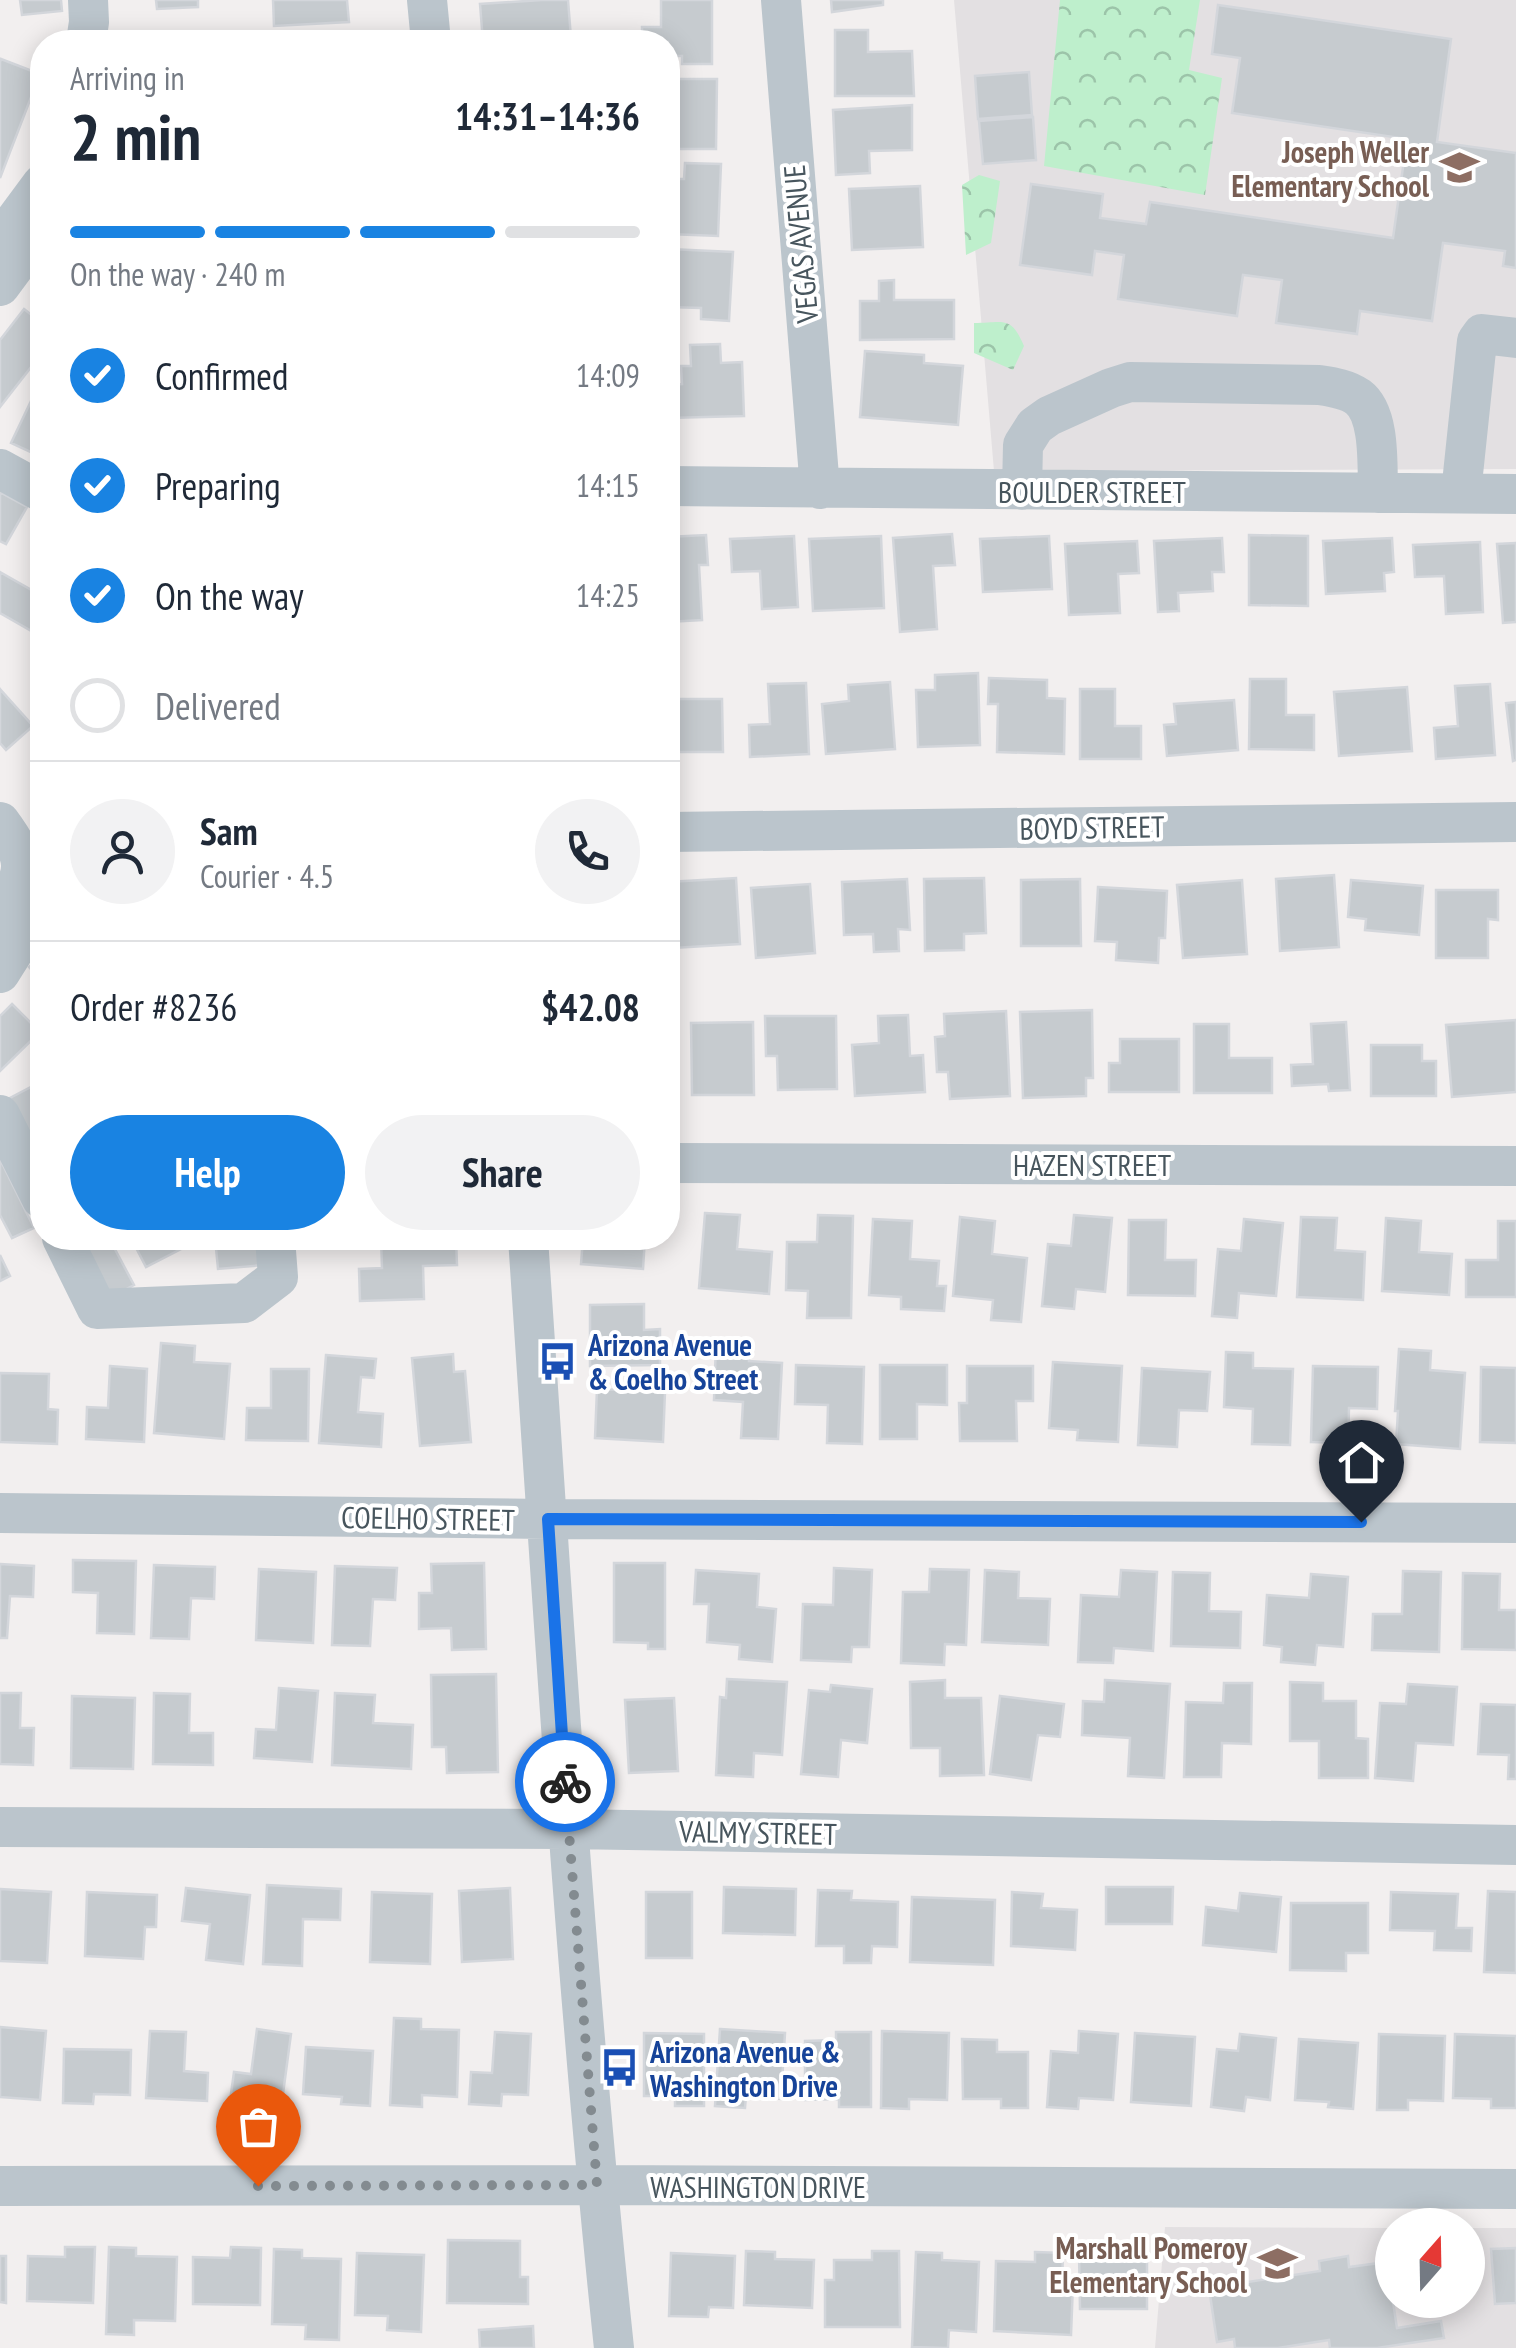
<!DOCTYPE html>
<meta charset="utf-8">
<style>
:root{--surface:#fff;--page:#f2f2f3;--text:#1f2937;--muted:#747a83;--line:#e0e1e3;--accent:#1983e2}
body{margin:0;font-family:"PT Sans Narrow",sans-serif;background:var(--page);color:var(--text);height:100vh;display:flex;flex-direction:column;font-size:38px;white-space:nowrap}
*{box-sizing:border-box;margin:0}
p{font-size:32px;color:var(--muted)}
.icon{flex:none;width:55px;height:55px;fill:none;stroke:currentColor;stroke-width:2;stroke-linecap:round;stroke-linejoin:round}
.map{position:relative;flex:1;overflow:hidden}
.panel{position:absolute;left:30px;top:30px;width:650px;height:1220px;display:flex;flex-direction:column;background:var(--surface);border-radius:40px;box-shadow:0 5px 25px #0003}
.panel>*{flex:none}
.needle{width:65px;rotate:20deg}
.tools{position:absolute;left:1375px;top:2208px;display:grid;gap:20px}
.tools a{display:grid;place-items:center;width:110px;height:110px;border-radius:50%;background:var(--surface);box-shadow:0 5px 25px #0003;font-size:50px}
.pin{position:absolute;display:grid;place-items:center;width:85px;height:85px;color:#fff;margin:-102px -42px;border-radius:50% 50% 50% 0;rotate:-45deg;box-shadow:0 0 10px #0007}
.pin .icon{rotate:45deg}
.courier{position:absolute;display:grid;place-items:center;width:100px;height:100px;margin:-50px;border:8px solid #1a73e8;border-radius:50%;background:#fff;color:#222;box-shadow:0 2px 12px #0007}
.summary em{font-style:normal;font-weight:700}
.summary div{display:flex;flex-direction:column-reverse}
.summary{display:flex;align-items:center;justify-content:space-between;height:170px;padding:0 40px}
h1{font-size:65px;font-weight:700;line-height:75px}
.bar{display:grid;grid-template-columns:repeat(4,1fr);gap:15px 10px;align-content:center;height:120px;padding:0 40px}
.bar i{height:12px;border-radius:8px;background:var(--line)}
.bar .on{background:var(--accent)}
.bar p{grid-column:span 4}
.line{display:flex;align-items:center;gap:25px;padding:0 40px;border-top:2px solid var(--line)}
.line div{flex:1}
.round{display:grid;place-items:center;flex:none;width:105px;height:105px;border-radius:52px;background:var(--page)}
ol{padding:0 40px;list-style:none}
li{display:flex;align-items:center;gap:30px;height:110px}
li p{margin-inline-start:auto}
li .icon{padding:10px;border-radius:50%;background:var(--accent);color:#fff;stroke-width:4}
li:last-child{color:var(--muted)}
li i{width:55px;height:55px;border:5px solid var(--line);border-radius:50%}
.primary-button{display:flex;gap:20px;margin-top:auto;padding:20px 40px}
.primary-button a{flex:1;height:115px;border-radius:60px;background:var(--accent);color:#fff;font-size:40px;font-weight:700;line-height:115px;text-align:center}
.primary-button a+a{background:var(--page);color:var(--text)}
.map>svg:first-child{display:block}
.education{fill:#e3e0e2}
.forest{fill:url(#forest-crowns)}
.building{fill:#c6cbcf;stroke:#d3d6db;stroke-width:2.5}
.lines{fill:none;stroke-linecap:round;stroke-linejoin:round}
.minor{stroke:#bbc5cc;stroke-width:40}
.done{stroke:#838b90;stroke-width:10;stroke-dasharray:0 18}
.route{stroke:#1a73e8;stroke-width:12}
.labels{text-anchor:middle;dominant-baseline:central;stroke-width:8;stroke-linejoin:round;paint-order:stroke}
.education-label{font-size:30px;font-weight:bold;fill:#785e54;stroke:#fff;text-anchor:end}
.street-label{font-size:30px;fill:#47555d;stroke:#fff}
.transit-label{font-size:30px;font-weight:bold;fill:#164399;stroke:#fff;text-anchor:start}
</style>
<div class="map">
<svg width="1516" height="2348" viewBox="0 0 1516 2348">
<defs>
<pattern id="forest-crowns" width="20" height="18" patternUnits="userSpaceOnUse" patternTransform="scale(2.5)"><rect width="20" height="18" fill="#beefcc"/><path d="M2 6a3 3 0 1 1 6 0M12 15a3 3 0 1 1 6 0" fill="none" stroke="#9cc4a9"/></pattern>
</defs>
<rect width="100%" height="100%" fill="#f2efef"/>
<path class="education" d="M954 0H1516V469L994 471Z
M1165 2227 1392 2228V2300H1468V2228H1516V2348H1155Z"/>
<path class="forest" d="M1060 0H1200L1189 70 1222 78 1205 195 1044 166Z
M979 175 1000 181 991 243 966 255 962 185Z
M974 323C1004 323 1011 315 1024 346L1013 370 974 353Z"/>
<path class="building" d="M20 0H61L62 11 22 15Z
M156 0H198V7L157 9Z
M273 0H347L349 22 274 26Z
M542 0H568L571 38 519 42H483L480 4Z
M661 0H712V64H682V56H668V42H642V27H661Z
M831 0H883V5L832 12Z
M1218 5 1451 39 1437 142 1516 153V268L1503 266 1505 251 1443 243 1432 321 1360 311 1357 334 1276 323 1282 280 1243 275 1237 316 1118 299 1124 255 1095 251 1092 275 1020 265 1031 184 1103 194 1100 218 1146 224 1150 202 1393 238 1407 139 1232 113 1240 58 1212 54Z
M835 30H868V52L912 51 914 96H835Z
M311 37V42H252V40Z
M1 59 40 74 0 178V62Z
M1029 72 1032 115 978 119 975 76Z
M668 79H717L716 149H668Z
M912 105V150L869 151 870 173 836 175 833 110Z
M1033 117 1036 160 983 164 979 121Z
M685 163 721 164 718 236 669 234 671 179H684Z
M920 186 923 247 852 250 849 189Z
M669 249 733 252 729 321 701 319V308L668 307Z
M894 280V300H954V339L860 340V301H879V281Z
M24 309 42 323V353L0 407V340Z
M720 344 721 363 742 362 744 416 668 418V385L682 384 681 366H691L690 345Z
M865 351 924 355V363L963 366 958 425 860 417Z
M32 399 42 404V438L35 454 11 443Z
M0 492 27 507 6 544 0 541Z
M952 534 955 565 933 566 937 629 900 632 893 538Z
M706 535 708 565H699L702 620 668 622V537Z
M1249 535 1308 536V606L1249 605Z
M794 536 798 607 762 609 760 571 732 572 730 539Z
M881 536 884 608 813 611 809 539Z
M1049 536 1052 589 983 592 980 539Z
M1222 538 1224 572H1212L1213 591 1178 593 1179 611 1158 612 1154 541Z
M1392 538 1394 572 1384 573 1385 591 1326 594 1323 541Z
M1137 541 1139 573 1118 574 1120 613 1069 615 1065 544Z
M1480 542 1483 612 1446 614 1444 576 1415 577 1413 545Z
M1516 543V622L1503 623 1497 544Z
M0 572 42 596V637L0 613Z
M978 673 980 745 918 747 916 690H935V675Z
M989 678 1047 680V698L1065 699 1064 754 997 752 998 704H988Z
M1250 679H1286V715H1314V750L1249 749Z
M890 682 895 749 826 754 822 704 849 701 848 685Z
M806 683 809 754 750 757 749 725 770 724 768 684Z
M1490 684 1495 755 1436 759 1434 728 1458 726 1455 686Z
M1407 687 1412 751 1339 756 1334 692Z
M0 689 33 726 6 750 0 743Z
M1080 689H1115V726H1141V759H1080Z
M668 699H722L723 752H668Z
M1234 700 1238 750 1167 756 1164 725 1176 724 1174 704Z
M1516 702V760L1513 761 1506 703Z
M42 740V760L33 749Z
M1334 875 1339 947 1280 951 1276 879Z
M736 878 740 944 673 948 668 882Z
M984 878 986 933 964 934V950L925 951 924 879Z
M907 879 910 930 898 929 899 951 874 952 873 934 844 935 842 882Z
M1080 879 1081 946H1021V880Z
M1242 880 1247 954 1183 958 1177 885Z
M1351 880 1423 886 1419 935 1365 930 1366 919 1348 917Z
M810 884 815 953 756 958 751 888Z
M1098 887 1167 891 1165 938H1159L1158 963 1116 960 1117 942 1095 941Z
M1436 890H1498V920L1488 919V958H1436Z
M42 955V981L29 967Z
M12 1004 40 1032 0 1071V1016Z
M1092 1010 1093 1078H1086V1096L1023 1098 1020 1012Z
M1006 1011 1010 1096 950 1099 948 1072H937L935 1037 945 1036 944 1014Z
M908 1015 910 1056 923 1055 925 1092 855 1096 852 1045 879 1043 878 1016Z
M765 1016H836L837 1089 778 1090 777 1056H766Z
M1516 1020V1092L1452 1097 1446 1025Z
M753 1022 754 1095H692L691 1023Z
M1346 1022 1350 1090 1329 1091 1328 1084 1292 1086 1291 1065 1313 1064 1311 1024Z
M1194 1024H1229V1058H1272V1093H1194Z
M1120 1039H1179V1092H1109V1063H1120Z
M1371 1045H1422V1061H1436V1096H1371Z
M31 1087 42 1108V1165L8 1099Z
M0 1159 34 1228 12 1238 0 1215Z
M705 1213 740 1215 737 1249 772 1252 769 1294 699 1288Z
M818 1215 853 1216 851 1318H807L808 1291 786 1290 787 1242H817Z
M1074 1215 1112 1218 1105 1292 1076 1289 1074 1309 1042 1306 1048 1244 1071 1246Z
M960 1217 995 1221 992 1254 1027 1258 1021 1322 991 1320 993 1300 953 1296Z
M1301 1217 1337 1218 1335 1250 1365 1252 1363 1300 1297 1297Z
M1386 1218 1421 1221 1419 1252 1452 1254 1449 1295 1382 1291Z
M873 1219 912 1221 910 1259 939 1261 937 1286H946L944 1311 901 1309V1297L869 1295Z
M1244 1219 1283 1223 1276 1296 1239 1293 1237 1318 1212 1316 1218 1249 1241 1251Z
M1129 1220H1166L1165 1260H1196L1195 1296 1128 1295Z
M1498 1221H1516V1297H1466V1260H1498Z
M93 1238H109L134 1285 111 1297 83 1243Z
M131 1238H180L185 1247 146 1267Z
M215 1238H262L264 1265 218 1269Z
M381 1238H456L457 1265 423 1266 424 1299 360 1301 359 1269 382 1268Z
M583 1238H645L643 1269 581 1264Z
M0 1255 10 1276 0 1281Z
M644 1304V1330L660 1329V1365L590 1366V1305Z
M161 1343 195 1346 194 1362 230 1364 224 1439 154 1433Z
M716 1344 749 1345V1361L782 1363 778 1439 741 1438 743 1402 714 1400Z
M1399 1349 1431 1351 1430 1370 1465 1373 1460 1449 1396 1444 1398 1411H1395Z
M1226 1352 1253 1353V1368L1293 1369 1290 1445 1252 1444 1253 1409 1224 1407Z
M453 1354 454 1372 465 1371 471 1442 420 1446 412 1358Z
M326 1355 376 1359 374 1378 361 1377 358 1412 383 1414 381 1447 319 1443Z
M1053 1362 1122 1366 1118 1442 1077 1440 1078 1430 1049 1428Z
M796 1365 864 1367 862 1444 827 1443 828 1405 795 1404Z
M880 1365H947V1405L917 1404V1439H880Z
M110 1366 147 1369 144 1442 86 1439 87 1407 108 1408Z
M967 1366H1033V1401H1016L1017 1441H960L959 1403H967Z
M1313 1366 1378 1367 1377 1409 1349 1408 1348 1443 1311 1442Z
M1481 1367 1516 1368V1443L1480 1442Z
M1142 1368 1210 1372 1207 1411 1179 1410 1177 1447 1138 1445Z
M271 1369H309L308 1441 246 1440 247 1408H271Z
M0 1373 49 1374 48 1409 58 1410 57 1444 0 1442Z
M597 1389 665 1392 663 1442 595 1438Z
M73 1560 136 1561 134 1634 97 1633 98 1593 73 1592Z
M484 1563 486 1649 452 1650 451 1628 419 1629V1593H432L431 1564Z
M614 1563H665V1649H648V1643L614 1642Z
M0 1564 34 1566 33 1597 10 1596 7 1638H0Z
M154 1565 215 1567 214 1599 191 1598 189 1639 151 1638Z
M335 1566 397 1568 395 1600 373 1599 370 1646 332 1645Z
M834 1568 872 1570 869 1647H852L851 1662 801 1660 803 1604 833 1605Z
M259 1569 316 1572 313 1643 256 1640Z
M930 1569 969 1570 966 1645 945 1644 944 1665 901 1663 903 1592H929Z
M696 1570 759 1574 757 1607 776 1609 772 1662 739 1659 740 1645 707 1642 709 1604H694Z
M985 1570 1019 1572 1018 1598 1050 1599 1048 1645 982 1642Z
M1121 1570 1157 1572 1153 1651 1114 1648 1113 1663 1078 1662 1081 1595 1119 1597Z
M1403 1571 1441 1572 1439 1652 1372 1650 1373 1614H1402Z
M1173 1572 1210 1573 1209 1611 1241 1612 1240 1648 1171 1646Z
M1463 1573 1500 1574 1499 1610H1516V1650L1462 1649Z
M1311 1574 1348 1577 1343 1647 1317 1645 1315 1665 1281 1662 1282 1647 1264 1645 1267 1595 1309 1598Z
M496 1674 498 1772 447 1773 446 1747H432L431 1675Z
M727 1679 787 1682 782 1755 754 1753 753 1777 716 1775 720 1697 726 1698Z
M945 1680V1698H981L984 1775 940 1776V1748H911L910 1682Z
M1105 1680 1170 1684 1164 1778 1128 1776 1130 1738 1082 1735 1083 1701 1104 1702Z
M1290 1682 1323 1683V1701H1356V1738L1368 1739V1778H1319V1741H1290Z
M1224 1683H1252L1251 1744 1222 1743 1221 1777H1184L1186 1702 1223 1703Z
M1408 1684 1457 1687 1453 1745 1416 1743 1413 1781 1375 1778 1380 1703 1406 1704Z
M831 1685 872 1689 867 1743 841 1740 838 1777 801 1774 809 1690 830 1692Z
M279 1688 318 1691 312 1762 254 1758 256 1729 276 1730Z
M0 1693H21L20 1728H34L33 1765 0 1764Z
M154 1693 190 1694 189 1733H213V1765L153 1764Z
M335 1693 375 1695 373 1723 413 1725 411 1769 332 1765Z
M72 1696 135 1698 133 1769 71 1768Z
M1000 1696 1064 1704 1060 1737 1038 1735 1031 1780 990 1774Z
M674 1698 678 1771 629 1773 625 1700Z
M1481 1704 1516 1705V1779H1508L1509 1755 1478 1754Z
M267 1885 341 1889 340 1920 303 1919 302 1966 263 1964Z
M724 1887 796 1889 795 1935 723 1933Z
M1106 1887H1173L1172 1924H1106Z
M186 1888 250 1895 243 1964 206 1960 210 1924 182 1921Z
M510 1888 513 1959 462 1962 459 1891Z
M0 1889 51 1892 47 1963 0 1961Z
M818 1890 852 1891 851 1900 898 1902 897 1947 872 1946 871 1963H844V1946H816Z
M1488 1891 1516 1892V1973L1484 1972Z
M87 1892 157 1895 156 1927H145L143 1959 85 1956Z
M372 1892 432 1894 430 1964 370 1962Z
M646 1892H692V1958H646Z
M1012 1892 1043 1894 1041 1908 1077 1910 1075 1950 1011 1946Z
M1391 1892 1458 1894 1456 1928H1472L1471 1951 1434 1950 1435 1931 1390 1930Z
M1240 1893 1281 1897 1276 1952 1203 1945 1206 1907 1238 1911Z
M912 1897 995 1900 993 1965 910 1962Z
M1291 1903H1368V1953H1346V1971L1290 1970Z
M394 2018 421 2019V2029L459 2030 457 2097 422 2095V2107L390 2105Z
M0 2027 46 2031 40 2100 0 2097Z
M257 2029 291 2034 283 2094 258 2090 256 2105 230 2101 234 2072 251 2074Z
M720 2029 785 2033 781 2099 746 2096 745 2108 715 2106Z
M150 2031 186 2032 184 2071 208 2073 207 2101 146 2098Z
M882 2031 949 2033 947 2100 909 2099V2109L881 2108Z
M1079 2031 1118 2034 1113 2100 1079 2098 1078 2109 1047 2107 1051 2051 1078 2053Z
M495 2032 531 2034 528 2095 502 2094 501 2106 469 2104 471 2072 492 2073Z
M836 2032H871V2107H839V2099L805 2100V2041L836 2040Z
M644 2033 704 2034V2106H675V2096H644Z
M1135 2033 1195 2037 1191 2106 1131 2102Z
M1240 2034 1276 2038 1270 2100 1246 2097 1244 2111 1211 2107 1217 2049 1238 2051Z
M1379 2034 1445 2036 1443 2101 1408 2100V2110H1377Z
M1455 2034 1516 2036V2108H1491V2099L1453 2098Z
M962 2039 997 2040V2052H1028V2108H1001V2099H963Z
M1299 2039 1358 2043 1353 2109 1328 2107 1329 2102 1295 2100Z
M306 2047 373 2051 370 2106 341 2104 342 2097 303 2094Z
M64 2049 131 2050 130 2095 94 2094 93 2104 63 2103Z
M448 2240 520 2241V2277H528V2304L447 2303Z
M65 2247H95L93 2303 27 2301 28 2256 65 2257Z
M109 2247 136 2248V2256L177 2257 175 2321 134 2320V2335L106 2334Z
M231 2247 261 2248 260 2305 193 2304V2257L230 2258Z
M1516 2248V2303L1495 2304 1491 2249Z
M274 2249 302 2250V2258L341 2259 339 2340 305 2339 306 2325 272 2324Z
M746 2251 775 2252V2259L814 2260 812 2308 744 2305Z
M872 2251H899L900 2327H825V2280H834V2260H872Z
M916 2252 942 2253V2260L979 2262 976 2332 949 2330 948 2348 912 2347Z
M1035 2252 1063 2253 1062 2284H1073L1071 2335 994 2331 996 2261 1035 2262Z
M1079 2252H1108V2262L1147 2261V2309H1080Z
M357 2253 424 2255 421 2332 387 2330 388 2316 355 2315Z
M671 2253 735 2256 733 2308 709 2307 708 2317 669 2316Z
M0 2256H6V2303L0 2302Z
M1348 2256 1349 2267 1387 2262 1397 2328 1441 2321 1444 2338 1377 2348H1330L1329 2340 1278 2348H1235L1234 2339 1217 2342 1209 2288 1320 2271 1319 2261Z
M533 2326 534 2348H480L479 2330Z"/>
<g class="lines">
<path class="minor" d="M427 0 431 42
M781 0 820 489
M86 42 89 22 88 0
M0 241 42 184
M0 286 42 229
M0 469 42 492
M668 486 1516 494
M1022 490 1023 445 1035 426 1049 416 1111 388 1130 382 1319 385C1332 387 1347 389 1358 397 1381 414 1377 467 1378 493
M1461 493 1477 341 1482 334 1516 338
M0 822C31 864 25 871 0 915
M668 832 1516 822
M0 973 42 906
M0 1115 42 1199
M668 1163 1516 1166
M62 1238 97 1309 244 1303 278 1277 275 1238
M528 1238C553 1608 575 1979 614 2348
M0 1513 548 1519 1516 1523
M0 1827 568 1829 1516 1845
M0 2186 597 2185 1516 2189"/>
</g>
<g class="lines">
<path class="done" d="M258 2186 597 2185 565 1782"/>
<path class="route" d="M565 1782 548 1519 1361 1522"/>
</g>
<defs>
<symbol id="school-bare" viewBox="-9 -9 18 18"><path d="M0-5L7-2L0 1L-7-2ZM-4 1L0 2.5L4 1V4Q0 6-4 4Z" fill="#8d6e63" stroke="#fff" stroke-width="2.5" paint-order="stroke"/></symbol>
<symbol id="bus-bare" viewBox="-9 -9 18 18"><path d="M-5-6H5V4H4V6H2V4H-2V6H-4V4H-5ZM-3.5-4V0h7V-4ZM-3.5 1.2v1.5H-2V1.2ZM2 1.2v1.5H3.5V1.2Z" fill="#1a4fb4" stroke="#fff" stroke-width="2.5" paint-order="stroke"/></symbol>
</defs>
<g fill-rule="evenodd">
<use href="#school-bare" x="1432" y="140" width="55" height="55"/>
<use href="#bus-bare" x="530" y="1334" width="55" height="55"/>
<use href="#bus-bare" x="592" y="2040" width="55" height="55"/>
<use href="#school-bare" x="1250" y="2236" width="55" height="55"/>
</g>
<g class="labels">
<g class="education-label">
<text x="1429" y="151">Joseph Weller<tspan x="1429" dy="34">Elementary School</tspan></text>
<text x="1247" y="2247">Marshall Pomeroy<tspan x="1247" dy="34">Elementary School</tspan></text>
</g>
<g class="street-label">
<text transform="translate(800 244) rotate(-95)">VEGAS AVENUE</text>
<text x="1092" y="491">BOULDER STREET</text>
<text transform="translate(1092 827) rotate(-1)">BOYD STREET</text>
<text x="1092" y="1164">HAZEN STREET</text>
<text transform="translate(428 1518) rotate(1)">COELHO STREET</text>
<text transform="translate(758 1832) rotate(1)">VALMY STREET</text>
<text x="758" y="2186">WASHINGTON DRIVE</text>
</g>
<g class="transit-label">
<text x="588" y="1344">Arizona Avenue<tspan x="588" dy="34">&amp; Coelho Street</tspan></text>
<text x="650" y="2051">Arizona Avenue &amp;<tspan x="650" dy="34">Washington Drive</tspan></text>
</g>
</g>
</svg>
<div class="tools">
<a><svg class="needle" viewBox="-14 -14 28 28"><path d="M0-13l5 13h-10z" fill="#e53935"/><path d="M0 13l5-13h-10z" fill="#747a83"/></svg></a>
</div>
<div class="pin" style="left:258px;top:2186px;background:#ea580c"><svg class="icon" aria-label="bag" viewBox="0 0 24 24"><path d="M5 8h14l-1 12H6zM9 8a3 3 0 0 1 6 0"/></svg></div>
<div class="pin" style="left:1361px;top:1522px;background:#1f2937"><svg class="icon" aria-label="home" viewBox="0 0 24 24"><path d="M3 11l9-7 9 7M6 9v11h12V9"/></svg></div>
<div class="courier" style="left:565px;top:1782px"><svg class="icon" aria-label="bike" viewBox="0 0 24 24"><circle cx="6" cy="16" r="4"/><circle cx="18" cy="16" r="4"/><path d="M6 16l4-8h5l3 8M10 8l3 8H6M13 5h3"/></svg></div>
<section class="panel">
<div class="summary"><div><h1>2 min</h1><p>Arriving in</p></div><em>14:31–14:36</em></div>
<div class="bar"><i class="on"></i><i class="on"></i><i class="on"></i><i></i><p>On the way · 240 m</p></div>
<ol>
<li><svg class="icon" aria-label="check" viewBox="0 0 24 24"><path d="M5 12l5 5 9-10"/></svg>Confirmed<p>14:09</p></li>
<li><svg class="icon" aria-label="check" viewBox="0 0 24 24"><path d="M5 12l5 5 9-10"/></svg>Preparing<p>14:15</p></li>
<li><svg class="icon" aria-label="check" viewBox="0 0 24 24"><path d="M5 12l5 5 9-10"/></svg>On the way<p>14:25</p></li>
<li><i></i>Delivered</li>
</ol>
<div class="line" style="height:180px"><a class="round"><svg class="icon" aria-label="person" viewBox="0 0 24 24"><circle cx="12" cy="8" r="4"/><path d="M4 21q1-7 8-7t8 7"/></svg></a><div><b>Sam</b><p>Courier · 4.5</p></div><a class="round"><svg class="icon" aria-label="phone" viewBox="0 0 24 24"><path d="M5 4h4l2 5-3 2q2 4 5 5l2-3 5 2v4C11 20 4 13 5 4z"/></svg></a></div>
<div class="line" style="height:130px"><div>Order #8236</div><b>$42.08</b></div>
<div class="primary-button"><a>Help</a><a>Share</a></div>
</section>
</div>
